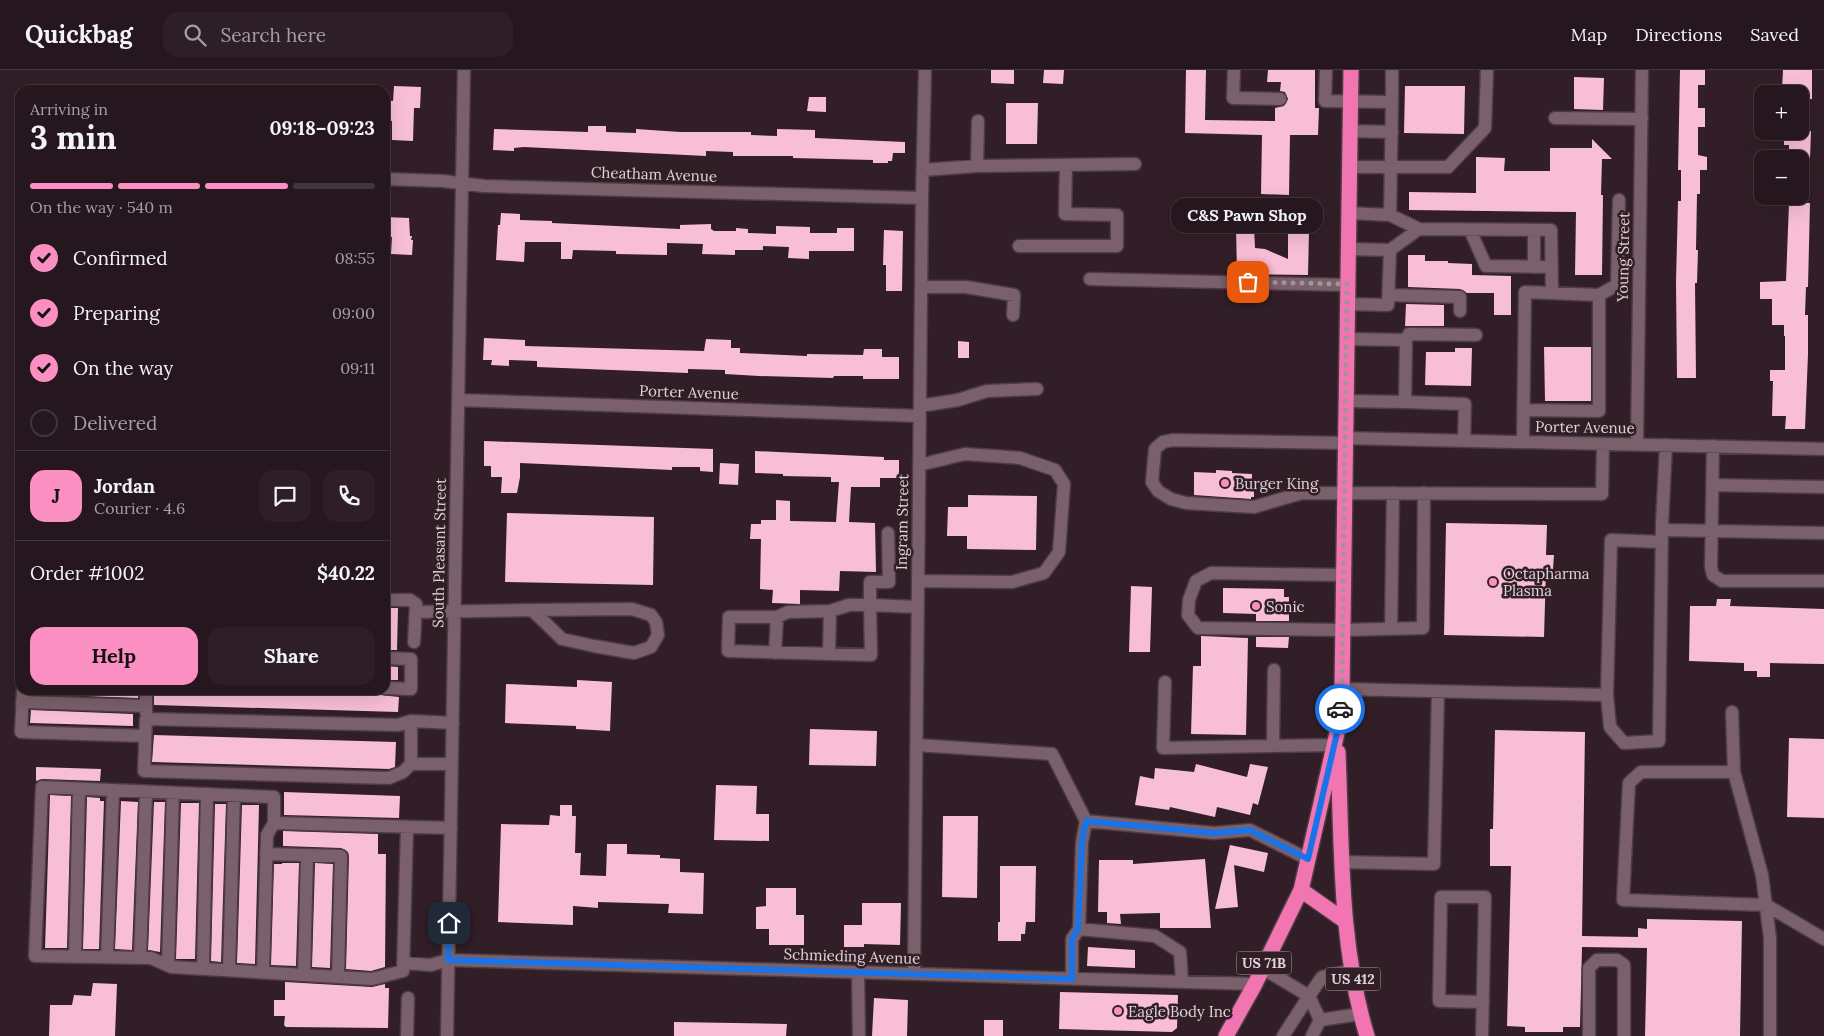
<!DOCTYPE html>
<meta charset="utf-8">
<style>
:root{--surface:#26161d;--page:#2e1f26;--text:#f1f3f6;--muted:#a49fa4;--line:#42353b;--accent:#fc8fc1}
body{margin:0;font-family:Lora,serif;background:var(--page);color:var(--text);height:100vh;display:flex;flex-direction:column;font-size:19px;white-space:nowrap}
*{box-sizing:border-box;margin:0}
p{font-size:16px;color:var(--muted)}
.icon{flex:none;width:28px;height:28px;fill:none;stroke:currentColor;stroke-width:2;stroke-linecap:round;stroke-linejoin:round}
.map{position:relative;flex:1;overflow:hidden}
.panel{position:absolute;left:15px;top:15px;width:375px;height:610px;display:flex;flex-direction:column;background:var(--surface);border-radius:15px;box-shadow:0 5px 20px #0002,0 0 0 1px var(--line)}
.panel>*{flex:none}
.buttons{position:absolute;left:1754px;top:15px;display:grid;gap:10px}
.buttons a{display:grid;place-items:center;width:55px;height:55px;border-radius:10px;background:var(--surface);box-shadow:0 5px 20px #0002,0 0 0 1px var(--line);font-size:25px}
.pin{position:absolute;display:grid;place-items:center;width:42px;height:42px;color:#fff;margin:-21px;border-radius:10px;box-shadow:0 2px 8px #0006}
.courier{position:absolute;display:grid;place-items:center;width:50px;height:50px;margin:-25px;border:4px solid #1a73e8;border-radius:50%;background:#fff;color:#222;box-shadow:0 1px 6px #0007}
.bubble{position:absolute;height:35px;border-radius:15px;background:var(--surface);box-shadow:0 5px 20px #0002,0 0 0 1px var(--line);font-size:16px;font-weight:800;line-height:35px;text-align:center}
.summary em{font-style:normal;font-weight:800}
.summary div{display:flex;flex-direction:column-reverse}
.summary{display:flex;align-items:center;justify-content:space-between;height:85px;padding:0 15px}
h1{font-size:32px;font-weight:800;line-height:38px}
.bar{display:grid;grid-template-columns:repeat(4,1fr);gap:8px 5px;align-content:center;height:60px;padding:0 15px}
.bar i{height:6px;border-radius:4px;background:var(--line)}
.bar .active{background:var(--accent)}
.bar p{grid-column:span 4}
.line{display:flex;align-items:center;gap:12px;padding:0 15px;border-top:1px solid var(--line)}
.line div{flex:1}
.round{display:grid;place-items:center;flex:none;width:52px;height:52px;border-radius:15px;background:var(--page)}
ol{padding:0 15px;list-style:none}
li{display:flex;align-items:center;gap:15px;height:55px}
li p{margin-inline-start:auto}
li .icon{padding:5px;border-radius:50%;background:var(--accent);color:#111;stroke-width:4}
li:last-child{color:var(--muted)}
li i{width:28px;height:28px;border:2px solid var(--line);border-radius:50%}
.primary-button{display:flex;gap:10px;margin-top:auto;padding:10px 15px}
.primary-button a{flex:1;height:58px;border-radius:15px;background:var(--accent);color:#111;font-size:20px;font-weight:800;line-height:58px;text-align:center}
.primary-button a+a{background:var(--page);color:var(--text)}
header{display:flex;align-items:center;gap:30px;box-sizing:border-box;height:70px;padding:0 25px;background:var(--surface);border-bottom:1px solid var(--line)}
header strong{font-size:24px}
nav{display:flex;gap:28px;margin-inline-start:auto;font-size:18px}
.search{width:350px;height:45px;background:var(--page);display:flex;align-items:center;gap:12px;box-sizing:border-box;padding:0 18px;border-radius:15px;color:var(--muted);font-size:19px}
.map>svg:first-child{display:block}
.building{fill:#f8bed6}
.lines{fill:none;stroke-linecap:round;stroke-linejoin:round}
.minor-casing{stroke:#4d3c44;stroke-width:15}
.highway-casing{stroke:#4d3c44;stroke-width:18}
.minor{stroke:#79606b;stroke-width:12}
.highway{stroke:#f175b1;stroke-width:15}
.done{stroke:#a39399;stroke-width:5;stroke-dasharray:0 9}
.route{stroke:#1a73e8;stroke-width:6}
.poi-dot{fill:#fc8fc1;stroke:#321e27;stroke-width:2}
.labels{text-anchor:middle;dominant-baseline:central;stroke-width:5;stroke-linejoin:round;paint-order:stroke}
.shield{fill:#321e27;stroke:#ac9ca2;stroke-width:1}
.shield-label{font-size:14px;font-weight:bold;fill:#e0d2d7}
.street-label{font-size:15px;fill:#e0d2d7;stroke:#321e27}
.poi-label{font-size:15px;fill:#e0d2d7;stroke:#321e27;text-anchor:start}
</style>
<header>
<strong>Quickbag</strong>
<div class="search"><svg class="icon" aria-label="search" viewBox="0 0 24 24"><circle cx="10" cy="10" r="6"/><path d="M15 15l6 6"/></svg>Search here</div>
<nav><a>Map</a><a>Directions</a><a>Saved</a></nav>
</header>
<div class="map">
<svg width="1824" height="966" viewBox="0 0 1824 966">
<rect width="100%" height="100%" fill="#321e27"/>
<path class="building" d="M991 0H1014V14L991 13Z
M1044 0H1064L1063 14 1043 13Z
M1186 0H1206L1205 50 1275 51V38L1284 36 1288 29 1285 22 1280 21 1281 12H1267L1268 0H1315V38H1319L1318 65H1290L1289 125 1261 124 1262 65 1185 63Z
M1680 0H1705V15H1698V38H1705V57H1698V85L1707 87V100H1700V124H1697L1696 180H1698L1697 213H1695L1696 308H1677L1676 212 1678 131H1681V100H1678Z
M1783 0H1812V29H1800V24H1790V19H1782Z
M1574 7 1604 8 1603 40 1574 39Z
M394 16 421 17 420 38H414L413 71 392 70V51H385V30L393 31Z
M1405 16H1465L1464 64 1404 63Z
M809 27H826V42L807 41Z
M1006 33H1038L1037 74H1006Z
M588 56H606V62L636 63V59L680 62H751V65L777 66V59L815 60V68L905 72V83H893L892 91H888V93H873V90L793 88V86H733V82L706 81V86L524 77 514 78V81L493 80 494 59 588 62Z
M1784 61H1811L1810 89H1789V75H1784Z
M1592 69 1612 89H1602L1601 125H1603L1602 205H1575L1576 142 1409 140V122L1476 123V87L1505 88 1504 101H1550V78H1592Z
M1789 133H1810L1808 217H1806L1805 245H1808V284L1805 359H1785L1786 346H1772L1773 311H1770V300H1785V266H1784V255H1772V229H1760V212L1786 211Z
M501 143 520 144V150L552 151V153L680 159V155L711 154V159L714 161H736V158L748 159V163L776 164V156L810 157V163H837V158H854V181H809V189L788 188 789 177 763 176V180H735V185L702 184 703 174 667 173V185L616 184V181L573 180 572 189H561V172H525L524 192 496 190 498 155H500Z
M385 147 409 148 410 166H412L411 170H413L412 185 391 184 392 167H385Z
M1254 156 1255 178 1265 179 1288 189V161H1309L1308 205 1237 204 1236 157Z
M884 160 903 161 902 221H886V195H883Z
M1408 185H1425V191H1448V193L1472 194V205L1511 206V245H1494V223H1467L1460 219 1408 217Z
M1406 234 1444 235V256H1405Z
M484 268 525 270V276L704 281 706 269 731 270V278H740V283L807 286V284L863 285 864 279H882V287H899V309H863V306H834L833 308 759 306 725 304V300L688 299V303L537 297V291L509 290V296L491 295 492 290H483Z
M958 271 969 272V288H958Z
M1544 277H1591V331H1545Z
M1455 278H1472L1471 316 1425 315 1426 282H1455Z
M484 371 713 379V402L700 401V397H672V400L520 393V407L517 423H501L502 407H491V396H484Z
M755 381 884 387V390H899V408H880V417H851L849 452 875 453 876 502 840 501 839 521 800 520V534L772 533 773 520 760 519 761 469H750L751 454H761V450H776V430L790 431V451L836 452 839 412H831V407L783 406V404L755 403Z
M720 393 739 394 738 415 719 414Z
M1216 400 1232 401V403L1252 404V410H1254V427H1251V429L1194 425V402L1216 403Z
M968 425 1037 426 1036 480 967 479V466H947L948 437H968Z
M507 443 654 447 653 515 505 512Z
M1446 453 1547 455 1546 485H1554L1553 499H1546L1544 567 1444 565Z
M1131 516 1152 517 1150 582H1129Z
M1223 518 1284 519V527H1289V551H1256V544L1223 543Z
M1717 529H1731L1730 536 1824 539V594L1770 593V607H1757V601H1744V593L1689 591 1690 536H1716Z
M385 538H398L397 580H385Z
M1201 566 1248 568 1246 665 1191 664 1193 596H1201Z
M1256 567H1289L1288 578 1256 577Z
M385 596 398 597V610H385Z
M577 610 612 612 610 661 576 659V656L505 653 506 614 577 617Z
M31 620H138V628L31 624Z
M154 620H233L380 625 399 627 398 642 154 635Z
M31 640 133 644V656L30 653Z
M810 659 877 661 876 696 809 695Z
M1495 660 1585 662 1582 866 1638 867V858L1647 859V849L1742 851 1740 966H1645L1647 878 1582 877 1580 957H1563V962H1525V957L1507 956 1511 796H1490V759H1493Z
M154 665 396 672 395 697 389 699 152 692Z
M1789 668 1824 669V748L1787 747Z
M1196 694 1247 707 1250 694 1268 697 1258 735 1253 733 1250 745 1217 737 1215 747 1170 737 1169 740 1135 735 1140 706 1154 709 1155 698 1194 702Z
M36 697 101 699 100 711 42 709 36 711Z
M716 715 757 716 756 744H769V771L714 770Z
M284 722 400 726 399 748 284 745Z
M50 725 71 726 67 878H45Z
M87 727 100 728V731H104L99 879H83Z
M121 731 138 732 132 880 115 879Z
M154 732H165L160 882 148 880Z
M181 733H199L195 889H176Z
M215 734H226L221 892 211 891Z
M242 735H259L255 894 237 893Z
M560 735H572V746H576L575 783H581L580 805 606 806 607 774H627V784L660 785V788L680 789V802L704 803 703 844 668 843 669 834 598 832V838L573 836V855L498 852 501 754 549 755 550 745 560 746Z
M943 746H978L977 828 942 827Z
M283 761 378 764V784H386L385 897 371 901 346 899 349 786 348 782 341 778 283 776Z
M1230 775 1268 783 1264 802 1234 795 1238 837 1215 839Z
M1205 789 1211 858H1160V843L1120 844 1121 854 1107 853V842H1098L1099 790H1133V794Z
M282 793H299L296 896 271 895 274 794H282Z
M315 793 333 794 330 898 312 897Z
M1000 796H1036L1035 852H1026L1025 864H1021V871H998V852H1000Z
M766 818H796V845H804V875H769V859H756V837L766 836Z
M862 833H901L900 875 864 874V877H844V855H862Z
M1088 877 1135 880V898L1087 896Z
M285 912 372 917 385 914V918H389L388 958 286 957 284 955 285 946H274V930H285Z
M93 913 117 914 115 966H49L50 935H72L74 925 91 926Z
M1060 922 1178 925 1177 958 1172 962 1059 959Z
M874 928 908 930 907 966H872Z
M984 950H1003V966H984Z
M674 952 787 954 786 966H674Z"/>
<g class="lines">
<defs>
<path id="minor" d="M1234 0 1233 28 1280 29
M1326 0 1325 31 1392 32V0
M1555 48 1642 49
M1350 61 1392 62
M977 96 978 51
M1349 97H1448L1485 58 1487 0
M923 100 977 96 1135 94
M385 109 443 111 484 116 922 128
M1348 143 1390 145 1419 159 1551 160 1552 223
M1390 145 1392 32
M1470 160 1486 196 1552 197
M1534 160V197
M1019 176H1117V145L1065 144 1066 95
M1390 180 1419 159
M1090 209 1347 215
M921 217H966L1014 225 1013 245
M1389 225 1460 227V241
M1599 225 1617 215 1619 130
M1347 234 1388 235 1390 180 1348 179
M1347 269 1406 270 1405 332 1465 334 1464 371
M1406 270 1409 264 1476 265
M458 330 920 346
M1345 331 1405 332
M920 336 958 330 987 321 1037 319
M1345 368 1824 379
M1523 372 1525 222 1599 225V341L1523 340
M1345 373 1173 370 1163 372 1155 379 1152 412 1158 421 1171 429 1186 433 1254 437 1302 423 1602 424 1603 374
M1637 374 1642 0
M1666 375 1662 454 1665 460 1824 463
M1713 376 1711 497 1713 505 1722 511H1824
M1712 415 1824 417
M888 463 889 512H870V535L918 537
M1343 505 1211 503 1196 511 1189 530 1188 545 1198 558 1343 560 1423 558 1424 423
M918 511 1012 512 1044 503 1059 482 1064 414 1055 400 1020 388 965 384 919 395
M385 530H410L416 534 414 572
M849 535H870L871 585 728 581 729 547H777L788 542 830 541Z
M416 542 532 540 562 569 594 576 634 583 651 577 658 565 656 552 651 545 632 539 532 540
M1391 559 1393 423
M775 583 777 547
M829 584 830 541
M385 588 411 589V619L385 618
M1165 612 1163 678 1334 675
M1342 619 1607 625 1610 657 1624 673 1659 671 1662 454
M23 620 21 662 145 666
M1607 625 1611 470 1662 472
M22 632 146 636
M146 642V620
M1732 642 1734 702 1762 805 1770 868V966
M411 651V694
M917 675 1052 684 1086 751 1214 763 1250 760 1308 789
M1273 676 1274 600
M452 694H411L403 702 389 708 144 701 146 649 398 655 411 651 453 653
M1734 702H1641L1629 713 1623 830 1766 835 1824 869
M407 757 403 901 372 909 171 897 151 888 35 886 42 717 274 727V753L451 758
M266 784 341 786 338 907
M1342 792 1434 794 1438 621
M1079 859 1155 866 1180 882 1182 912
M75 887 79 719
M107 887 113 720
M140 888 146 722
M403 893 431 895 448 890 1255 914
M168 895 173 723
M1262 898 1309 926 1322 907 1352 900
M203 899 207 724
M229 900 234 725
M263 902 267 765 274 753
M858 903 859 966
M914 904 922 128 925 0
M304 905 307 785
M1072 909V869L1079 859 1082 772 1086 751
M1309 926 1320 950 1360 944
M407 966 408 928
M447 966 464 0
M1283 966 1309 926
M1312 966 1320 950
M1482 966 1485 827H1441L1439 931 1483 932
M1589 966V898L1597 890H1617L1624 895V966"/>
<path id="highway" d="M1338 682C1342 777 1339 874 1367 966
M1301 820 1345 851
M1226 966 1255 914 1301 820 1337 663 1342 619 1351 0"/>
</defs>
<use href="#minor" class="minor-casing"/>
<use href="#highway" class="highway-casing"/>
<use href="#minor" class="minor"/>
<use href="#highway" class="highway"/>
</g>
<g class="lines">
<path class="done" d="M1248 212 1347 214 1342 619 1340 639"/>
<path class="route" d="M449 853 448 890 1072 909V869L1078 859 1082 772 1086 751 1214 763 1250 760 1308 789 1337 663 1340 639"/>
</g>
<g class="poi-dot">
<circle cx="1225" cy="413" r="5"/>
<circle cx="1493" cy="512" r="5"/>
<circle cx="1256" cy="536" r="5"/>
<circle cx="1118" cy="941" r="5"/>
</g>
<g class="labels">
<g class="shield">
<rect x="1236.5" y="881.5" width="55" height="23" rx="4"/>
<rect x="1325.5" y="897.5" width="55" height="23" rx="4"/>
</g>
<g class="shield-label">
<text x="1264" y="893">US 71B</text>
<text x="1353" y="909">US 412</text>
</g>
<g class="street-label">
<text transform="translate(654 104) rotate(2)">Cheatham Avenue</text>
<text transform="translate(1623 187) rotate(-89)">Young Street</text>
<text transform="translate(689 322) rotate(2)">Porter Avenue</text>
<text transform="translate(1585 357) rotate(1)">Porter Avenue</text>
<text transform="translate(902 452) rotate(-89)">Ingram Street</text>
<text transform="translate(439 483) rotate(-89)">South Pleasant Street</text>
<text transform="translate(852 886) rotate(2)">Schmieding Avenue</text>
</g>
<g class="poi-label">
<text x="1235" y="413">Burger King</text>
<text x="1503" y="503">Octapharma<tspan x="1503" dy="17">Plasma</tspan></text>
<text x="1266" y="536">Sonic</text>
<text x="1128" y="941">Eagle Body Inc</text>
</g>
</g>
</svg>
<div class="buttons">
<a>+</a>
<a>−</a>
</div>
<div class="pin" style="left:1248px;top:212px;background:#ea580c"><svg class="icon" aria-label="bag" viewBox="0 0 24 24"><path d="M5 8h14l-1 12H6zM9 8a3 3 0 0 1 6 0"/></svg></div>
<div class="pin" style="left:449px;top:853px;background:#1f2937"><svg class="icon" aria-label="home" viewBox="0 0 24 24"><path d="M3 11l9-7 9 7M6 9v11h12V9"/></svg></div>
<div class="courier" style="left:1340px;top:639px"><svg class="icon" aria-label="car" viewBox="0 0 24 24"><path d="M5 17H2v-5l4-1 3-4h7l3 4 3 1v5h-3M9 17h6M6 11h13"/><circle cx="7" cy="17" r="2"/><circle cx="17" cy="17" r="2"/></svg></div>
<div class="bubble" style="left:1171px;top:128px;width:152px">C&amp;S Pawn Shop</div>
<section class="panel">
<div class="summary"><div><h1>3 min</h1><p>Arriving in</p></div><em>09:18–09:23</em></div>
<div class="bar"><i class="active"></i><i class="active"></i><i class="active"></i><i></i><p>On the way · 540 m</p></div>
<ol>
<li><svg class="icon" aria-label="check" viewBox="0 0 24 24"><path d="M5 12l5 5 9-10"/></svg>Confirmed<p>08:55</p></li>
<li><svg class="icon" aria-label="check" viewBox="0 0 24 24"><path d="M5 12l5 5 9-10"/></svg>Preparing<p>09:00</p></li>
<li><svg class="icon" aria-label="check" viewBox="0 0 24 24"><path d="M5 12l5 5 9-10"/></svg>On the way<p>09:11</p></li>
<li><i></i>Delivered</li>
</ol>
<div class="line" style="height:90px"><b class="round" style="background:var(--accent);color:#111">J</b><div><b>Jordan</b><p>Courier · 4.6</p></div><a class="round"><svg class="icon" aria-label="chat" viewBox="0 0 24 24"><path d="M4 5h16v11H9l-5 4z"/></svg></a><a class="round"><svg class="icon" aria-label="phone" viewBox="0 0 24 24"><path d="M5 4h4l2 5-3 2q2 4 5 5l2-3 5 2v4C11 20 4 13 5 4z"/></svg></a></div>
<div class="line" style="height:65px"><div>Order #1002</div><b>$40.22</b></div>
<div class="primary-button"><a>Help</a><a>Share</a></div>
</section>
</div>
